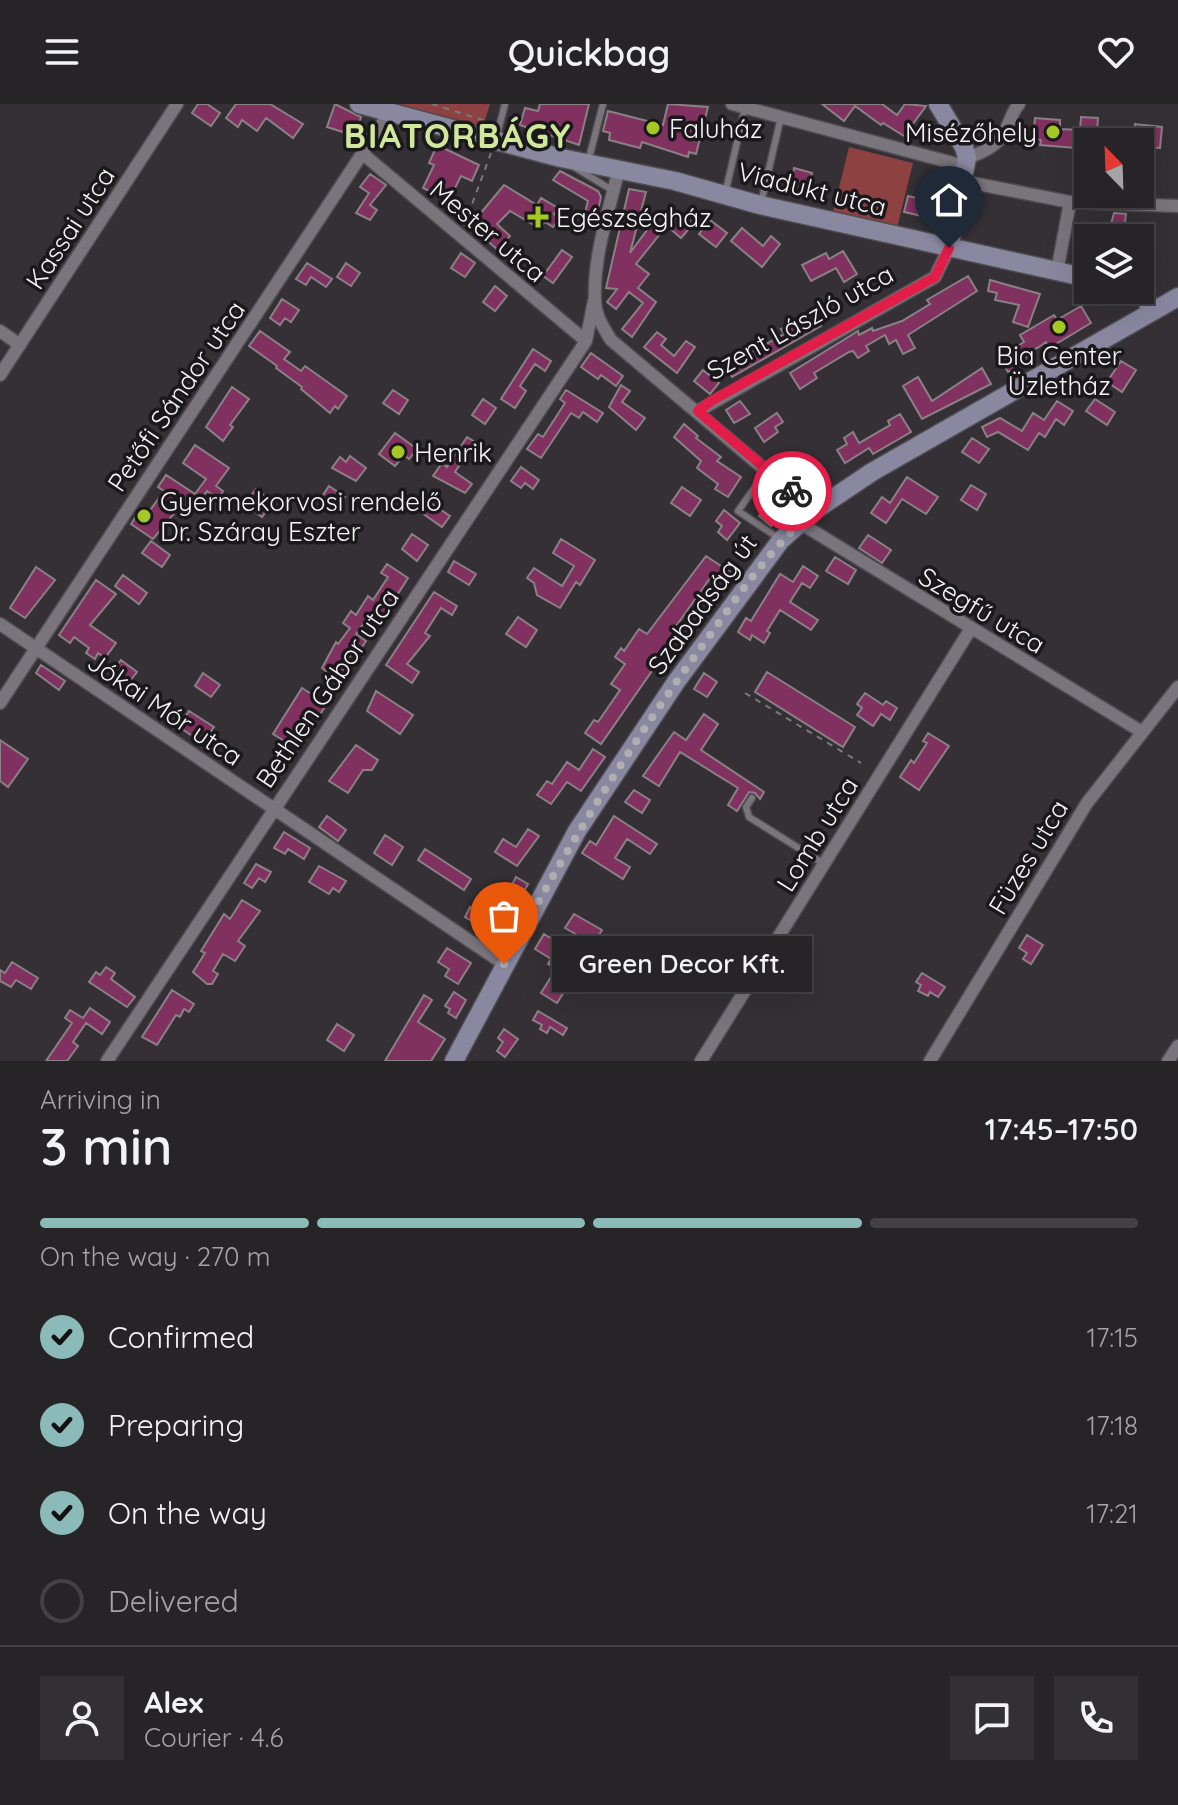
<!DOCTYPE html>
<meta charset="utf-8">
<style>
:root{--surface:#272428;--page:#333034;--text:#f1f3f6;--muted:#a4a4a8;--line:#434145;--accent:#8bbbb9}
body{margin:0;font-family:Quicksand,sans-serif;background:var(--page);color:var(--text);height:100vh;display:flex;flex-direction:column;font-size:30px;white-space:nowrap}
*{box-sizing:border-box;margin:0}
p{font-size:26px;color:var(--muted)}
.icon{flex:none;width:44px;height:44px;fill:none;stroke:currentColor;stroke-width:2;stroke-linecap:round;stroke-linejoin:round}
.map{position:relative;height:957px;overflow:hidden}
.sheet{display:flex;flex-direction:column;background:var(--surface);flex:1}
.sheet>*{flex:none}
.needle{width:52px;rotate:337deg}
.buttons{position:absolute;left:1074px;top:24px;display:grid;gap:16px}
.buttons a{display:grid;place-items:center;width:80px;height:80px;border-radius:0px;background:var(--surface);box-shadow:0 8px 32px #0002,0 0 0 2px var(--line);font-size:40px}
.pin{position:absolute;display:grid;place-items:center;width:68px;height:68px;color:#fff;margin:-82px -34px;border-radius:50% 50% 50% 0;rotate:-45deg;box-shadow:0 0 8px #0007}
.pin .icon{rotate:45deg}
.courier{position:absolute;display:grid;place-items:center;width:80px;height:80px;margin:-40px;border:6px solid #e11d48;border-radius:50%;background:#fff;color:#222;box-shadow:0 2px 10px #0007}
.bubble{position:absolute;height:56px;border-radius:0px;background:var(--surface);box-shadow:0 8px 32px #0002,0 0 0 2px var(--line);font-size:26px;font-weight:600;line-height:56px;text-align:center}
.summary em{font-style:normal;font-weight:600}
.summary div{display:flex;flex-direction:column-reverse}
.summary{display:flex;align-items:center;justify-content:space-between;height:136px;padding:0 40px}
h1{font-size:52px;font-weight:600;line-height:60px}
.bar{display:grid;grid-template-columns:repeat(4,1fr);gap:12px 8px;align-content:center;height:96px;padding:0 40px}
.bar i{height:10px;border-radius:6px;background:var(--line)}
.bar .current{background:var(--accent)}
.bar p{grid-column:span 4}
.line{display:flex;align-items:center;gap:20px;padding:0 40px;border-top:2px solid var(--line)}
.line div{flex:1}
.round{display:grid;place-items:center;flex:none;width:84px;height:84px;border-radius:0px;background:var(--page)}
ol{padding:0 40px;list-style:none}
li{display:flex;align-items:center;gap:24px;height:88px}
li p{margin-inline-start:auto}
li .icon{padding:8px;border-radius:50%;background:var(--accent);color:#111;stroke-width:4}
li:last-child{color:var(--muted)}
li i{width:44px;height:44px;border:4px solid var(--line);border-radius:50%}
header{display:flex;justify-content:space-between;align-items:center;height:104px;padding:0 40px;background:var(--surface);font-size:36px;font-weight:600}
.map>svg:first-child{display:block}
.green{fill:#8d4141}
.building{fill:#81315f;stroke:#8a8185;stroke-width:2}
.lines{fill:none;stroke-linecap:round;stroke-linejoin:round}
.lane-casing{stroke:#4f4c51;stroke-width:9}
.street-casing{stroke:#4f4c51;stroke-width:15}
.secondary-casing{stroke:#4f4c51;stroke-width:21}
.path{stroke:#7c797d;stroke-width:2;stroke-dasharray:6 6;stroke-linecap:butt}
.lane{stroke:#7a757c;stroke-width:6}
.street{stroke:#7a757c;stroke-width:12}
.secondary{stroke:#8a88a1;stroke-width:18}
.done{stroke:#b1aeb2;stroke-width:8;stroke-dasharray:0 14.4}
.route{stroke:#e11d48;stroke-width:10}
.poi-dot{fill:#a5c824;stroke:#1a181b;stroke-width:3}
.labels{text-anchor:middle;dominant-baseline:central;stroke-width:7;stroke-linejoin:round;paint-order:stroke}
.poi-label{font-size:26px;fill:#f5f2f6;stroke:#1a181b;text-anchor:start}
.street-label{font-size:26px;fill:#f5f2f6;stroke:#1a181b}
.district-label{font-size:34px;font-weight:bold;letter-spacing:2px;fill:#d1e79c;stroke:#1a181b}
</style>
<header><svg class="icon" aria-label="menu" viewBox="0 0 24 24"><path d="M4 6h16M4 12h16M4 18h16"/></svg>Quickbag<svg class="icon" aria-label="heart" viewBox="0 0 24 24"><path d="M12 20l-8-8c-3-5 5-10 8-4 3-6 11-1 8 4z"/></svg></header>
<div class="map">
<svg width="1178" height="957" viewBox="0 0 1178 957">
<rect width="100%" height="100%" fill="#343035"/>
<path class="green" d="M386 0H490L482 25Z
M849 43 913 59 897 124 833 108Z"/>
<path class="building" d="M198 0H207L220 9 211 22 192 9Z
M236 0H270L303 20 293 34 266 14 257 27 242 16 238 23 226 14Z
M335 0 361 13 357 26 349 23 346 29 327 23Z
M540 0H589L579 41 520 21 525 4 538 7Z
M668 0 708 3 696 50 689 48 688 53 642 38 640 44 609 36 610 29 603 27 608 7 663 21Z
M822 0H882L897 11 905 0 926 2 904 32 883 19 881 21 855 2 844 17Z
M1081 13 1098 14 1097 28 1134 31 1135 20 1162 23 1160 44 1140 43V38H1088V45L1040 41 1041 36 1033 35 1035 14 1060 16V25L1080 26Z
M437 41 479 61 472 77 461 72 449 96 423 84 434 61 429 59Z
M794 64 812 69 808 85 791 81Z
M560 67 598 87 601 93 595 120 583 116 588 97 553 76Z
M370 70 386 81 370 101 377 106 370 116 356 109 369 89 360 83Z
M504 81 537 101 541 94 558 104 554 110 559 115 553 123 545 118 539 124 510 107 497 120 510 132 498 146 470 122Z
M629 85 646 88 630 149 650 122 660 130 636 160 649 170 638 184 656 198 632 233 622 225 643 199 629 188 616 205 607 198 617 185 606 184Z
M908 92 930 97 926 113 904 108Z
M680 109 693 120 681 134 668 123Z
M1114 109 1126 110 1125 119 1140 123 1138 134H1090L1074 125 1075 123 1109 127Z
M710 116 727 129 716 143 699 130Z
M742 124 763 142 771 132 780 140 762 163 731 137Z
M562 146 572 153 553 179 543 172Z
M843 147 857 170 844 178 836 164 811 177 802 161 826 149 829 155Z
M461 149 475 159 465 173 451 164Z
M307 159 332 175 326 183 311 173 306 181 296 175Z
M346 159 360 169 351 182 337 173Z
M968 172 977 187 908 231 915 244 903 250 896 236 889 240 885 231 866 242 869 247 858 254 853 247 849 248 814 269 817 274 800 285 790 269 858 227 859 231 872 224 873 227 902 217 930 200 927 196Z
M990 176 1040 190 1028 223 1013 218 1019 201 995 196 997 189 988 187Z
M495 182 507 192 495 207 483 198Z
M282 195 299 206 291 218 285 214 280 221 270 214Z
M1081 202 1091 219 1049 244 1046 238 1039 243 1026 250 1029 256 1008 268 999 253 1024 238 1020 231 1054 211 1057 216Z
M814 210 821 222 732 273 726 263 784 230 781 225Z
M260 227 290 248 284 255 301 267 305 262 347 292 338 305 335 302 330 309 301 285 302 283 276 264 277 262 249 242Z
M657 228 666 235 661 241 674 252 686 237 695 243 677 269 644 243Z
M533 245 551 257 545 267 535 260 520 282 526 287 515 304 501 295Z
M591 249 623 272 616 282 601 271 598 275 581 263Z
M1121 257 1136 266 1122 288 1107 278Z
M982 264 991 280 922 315 903 282 918 273 932 297Z
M703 266 719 279 710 290 694 277Z
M621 281 630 287 622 298 645 314 636 326 609 303Z
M232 283 249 295 230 321 233 323 223 337 206 323Z
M393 286 408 296 399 310 383 299Z
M566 286 603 309 597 318 583 308 579 314 571 309 541 354 527 345 538 330 543 333 565 299 560 295Z
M483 295 496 304 485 320 472 311Z
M1095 295 1115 308 1107 321 1086 307Z
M740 297 750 310 734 319 726 306Z
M1057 297 1073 307 1064 321 1056 315 1045 333 1039 329 1028 346 998 328 987 333 982 323 1000 314 1022 327 1033 309 1044 316Z
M777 309 783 318 775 323 778 328 764 338 755 324Z
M900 310 911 328 873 350 869 344 845 359 837 346 847 340 844 334 853 328 859 339 890 321 888 317Z
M684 320 698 332 696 334 721 353 717 357 741 373 728 393 715 385 718 380 697 364 701 357 674 333Z
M395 329 417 345 409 355 404 351 395 362 379 350Z
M467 333 475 338 455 368 472 380 465 389 433 372 442 359 447 363Z
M972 334 989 345 979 359 962 348Z
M195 341 229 364 216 382 223 387 218 395 207 387 193 407 182 400 153 435 131 420 142 404 148 409 164 387 158 383 166 371 195 390 206 375 183 359Z
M350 352 366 364 356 377 332 364 340 353 346 358Z
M521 363 539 376 533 385 525 379 521 384 511 377Z
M907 373 938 393 926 410 902 395 886 419 871 409 882 393 890 399Z
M971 381 986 390 977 406 961 396Z
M329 382 345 393 334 408 319 397Z
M682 383 701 396 690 412 671 399Z
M763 383 787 402 771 422 759 412 766 404 754 395Z
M256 385 273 398 262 413 245 400Z
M429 398 450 412 442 423 422 409Z
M724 406 740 419 727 436 718 428 722 422 716 417Z
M412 430 428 441 417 457 402 445Z
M868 431 891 446 882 459 859 444Z
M561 435 595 456 580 481 576 478 560 504 537 491 534 479 527 474 534 464 562 482 574 462 553 449Z
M151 437 170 451 162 463 142 449Z
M706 452 730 468 724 477 713 470 677 521 679 522 668 544 601 640 585 629 594 616 598 618 620 586 611 580 625 560 615 553 621 544 624 547 639 525 647 530Z
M835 453 856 466 848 480 826 467Z
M454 457 476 470 469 481 448 468Z
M387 460 408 474 380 518 370 511 356 530 366 537 360 546 356 543 342 564 348 568 339 580 324 570 326 567 322 564 336 538 338 540 350 524 343 519 351 507 356 511 368 492 373 496 388 473 381 469Z
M803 462 818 472 810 484 802 479 790 498 818 516 811 526 780 506 767 527 770 529 764 539 752 531 750 536 738 528 746 514 751 517 780 470 793 478Z
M36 463 55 476 25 514 10 504Z
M123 471 147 489 139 500 115 482Z
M96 476 116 490 90 521 116 539 105 554 98 549 95 555 86 549 89 544 74 533 70 539 59 531Z
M434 488 457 502 452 511 441 504 425 529 430 532 407 560 419 568 412 579 386 561Z
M518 513 537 526 526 543 506 530Z
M121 556 137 568 130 577 123 572 116 581 107 575Z
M41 561 65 577 59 586 36 569Z
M767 568 855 623 843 643 755 588Z
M203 569 220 581 211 593 195 582Z
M704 569 717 578 707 593 694 585Z
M302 584 327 600 320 610 306 606 295 624 304 630 299 637 290 631 286 638 273 630Z
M376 587 413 611 400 630 367 607Z
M865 589 883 601 886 597 897 604 890 616 881 610 873 622 857 611 862 604 857 600Z
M189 607 214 623 211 627 217 631 209 643 179 623Z
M704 610 718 620 701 646 764 688 760 695 755 689 749 688 737 707 728 701 738 684 680 648 659 682 643 672 674 628 686 636Z
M928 629 949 642 919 686 900 673 911 656 914 659 927 639 923 637Z
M0 636 28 655 8 683 0 677Z
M356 641 378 656 372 666H363L348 689 329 677Z
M593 645 605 653 581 687 567 678 551 700 537 691 547 677 552 680 567 658 579 666Z
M634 686 650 696 642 709 625 698Z
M327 712 346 726 338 737 319 723Z
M614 712 657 740 650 750 627 735 615 754 630 763 623 775 582 749 590 737 596 741Z
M528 725 539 732 517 762 495 748 503 735 516 743Z
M284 728 310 744 304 755 288 745 285 750 274 744Z
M385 731 403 743 392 761 374 749Z
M425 745 471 775 464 786 418 756Z
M256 760 271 768 265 778 259 774 252 784 244 779Z
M319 762 346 777 339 788 333 784 329 790 309 778Z
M516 773 528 780 499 832 465 813 470 803 487 813 495 800 500 803Z
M242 796 260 807 238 837 245 842 235 857 223 850 213 867 218 870 212 880H207L193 868 205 849 201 847 224 810 230 815Z
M574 810 602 826 593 840 565 824Z
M544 830 600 865 590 882 574 872 557 899 541 889 556 865 548 860 551 855 535 845Z
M1027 831 1043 841 1031 860 1023 855 1027 849 1019 844Z
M447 844 471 859 458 880 445 872 449 865 438 858Z
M12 858 38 874 31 885 16 876 11 883 0 877V866L5 869Z
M106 863 115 869 111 875 135 893 127 903 89 878 96 868 100 871Z
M922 869 945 883 938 893 930 888 928 892 918 887 921 881 916 878Z
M172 886 194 900 189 908 184 905 180 913 176 911 157 941 142 933Z
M454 888 466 896 456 914 448 909 450 905 445 902Z
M424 891 432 896 418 918 445 935 431 957H385Z
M90 904 110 918 102 930 86 919 73 938 78 942 67 957H46L72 919 65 914 70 906 83 914Z
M538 907 567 924 563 931 550 923 547 929 540 925 542 921 533 916Z
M337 920 354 931 344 947 327 936Z
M504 925 518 935 505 953 497 947 503 938 498 934Z"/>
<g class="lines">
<defs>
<path id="lane" d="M496 35 505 0
M588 58 603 0
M574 63 612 86
M725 90 745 4
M761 99 781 13
M767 366 738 407 780 435
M752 694 746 703 749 713 824 760"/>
<path id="street" d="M732 0 964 62
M363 50 586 237
M967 54C981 49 996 43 1004 29 1010 19 1011 9 1019 0
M619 65C609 106 593 153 595 196 595 211 603 223 611 236L814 407
M962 77 1070 98 1178 102
M1057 168 1070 98
M0 227 20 241
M0 271 177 0
M698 307 935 173 949 144
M800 419 1142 628
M0 520 504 860
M0 599 389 9
M107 957 586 237 594 197
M701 957 970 526
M930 957 1087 699 1178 583
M1168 957 1178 942"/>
<path id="secondary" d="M359 0 561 54 675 77 760 101 1088 174
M938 0 964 43 967 54 949 144
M1134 186 1146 195 1152 207
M454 957 577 727 676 578 781 436 814 407 872 368 1178 193"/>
</defs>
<use href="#lane" class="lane-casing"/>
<use href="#street" class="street-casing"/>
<use href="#secondary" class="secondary-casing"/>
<path class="path" d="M432 0 492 19
M464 122 491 49
M745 589 861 659"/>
<use href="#lane" class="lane"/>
<use href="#street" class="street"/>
<use href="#secondary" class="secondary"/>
</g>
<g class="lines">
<path class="done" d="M504 860C564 748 630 641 705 538 738 492 770 444 814 407L792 387"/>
<path class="route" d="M792 387 698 307 711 297 935 173 949 144"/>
</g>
<g class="poi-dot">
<circle cx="653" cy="24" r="8"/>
<circle cx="1053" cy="28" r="8"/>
<path d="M534 101h8v8h8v8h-8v8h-8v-8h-8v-8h8z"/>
<circle cx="1059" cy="223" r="8"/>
<circle cx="398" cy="348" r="8"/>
<circle cx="144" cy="412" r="8"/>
</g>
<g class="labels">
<g class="poi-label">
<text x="669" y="24">Faluház</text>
<text x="1037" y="28" text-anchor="end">Misézőhely</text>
<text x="556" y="113">Egészségház</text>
<text x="1059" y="251" text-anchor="middle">Bia Center<tspan x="1059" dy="30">Üzletház</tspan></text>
<text x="414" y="348">Henrik</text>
<text x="160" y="397">Gyermekorvosi rendelő<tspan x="160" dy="30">Dr. Száray Eszter</tspan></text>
</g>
<g class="street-label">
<text transform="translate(812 85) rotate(14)">Viadukt utca</text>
<text transform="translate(70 124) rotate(-57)">Kassai utca</text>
<text transform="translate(488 127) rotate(40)">Mester utca</text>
<text transform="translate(800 218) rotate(-29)">Szent László utca</text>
<text transform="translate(176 292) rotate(-56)">Petőfi Sándor utca</text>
<text transform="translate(702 500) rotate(-54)">Szabadság út</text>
<text transform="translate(982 506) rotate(31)">Szegfű utca</text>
<text transform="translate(327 584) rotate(-56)">Bethlen Gábor utca</text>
<text transform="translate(165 605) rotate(34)">Jókai Mór utca</text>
<text transform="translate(817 730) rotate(-58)">Lomb utca</text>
<text transform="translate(1028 753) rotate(-59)">Füzes utca</text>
</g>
<g class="district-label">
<text x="458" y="31">BIATORBÁGY</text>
</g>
</g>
</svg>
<div class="buttons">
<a><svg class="needle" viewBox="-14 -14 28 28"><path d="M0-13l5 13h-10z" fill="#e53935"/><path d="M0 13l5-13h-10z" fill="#a4a4a8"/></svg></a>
<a><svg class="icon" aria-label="layers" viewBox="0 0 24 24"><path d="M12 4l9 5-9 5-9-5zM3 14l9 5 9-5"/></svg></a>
</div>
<div class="pin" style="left:504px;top:860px;background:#ea580c"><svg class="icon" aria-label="bag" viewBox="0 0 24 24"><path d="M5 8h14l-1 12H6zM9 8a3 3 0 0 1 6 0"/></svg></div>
<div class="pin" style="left:949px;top:144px;background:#1f2937"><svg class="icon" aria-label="home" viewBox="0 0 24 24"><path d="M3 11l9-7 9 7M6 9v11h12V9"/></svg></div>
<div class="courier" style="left:792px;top:387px"><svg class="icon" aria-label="bike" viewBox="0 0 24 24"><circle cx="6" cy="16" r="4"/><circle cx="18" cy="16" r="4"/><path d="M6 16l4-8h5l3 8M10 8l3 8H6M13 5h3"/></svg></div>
<div class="bubble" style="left:552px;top:832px;width:260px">Green Decor Kft.</div>
</div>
<section class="sheet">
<div class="summary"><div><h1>3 min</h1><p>Arriving in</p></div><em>17:45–17:50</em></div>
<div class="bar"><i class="current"></i><i class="current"></i><i class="current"></i><i></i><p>On the way · 270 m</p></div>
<ol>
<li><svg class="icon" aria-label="check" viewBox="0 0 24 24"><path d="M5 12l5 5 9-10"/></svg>Confirmed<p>17:15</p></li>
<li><svg class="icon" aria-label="check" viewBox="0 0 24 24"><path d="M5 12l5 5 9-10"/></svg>Preparing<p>17:18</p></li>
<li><svg class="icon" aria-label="check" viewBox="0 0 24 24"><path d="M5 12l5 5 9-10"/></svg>On the way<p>17:21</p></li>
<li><i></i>Delivered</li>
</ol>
<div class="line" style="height:144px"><a class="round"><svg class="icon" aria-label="person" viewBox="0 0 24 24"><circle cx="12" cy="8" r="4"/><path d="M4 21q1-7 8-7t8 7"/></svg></a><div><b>Alex</b><p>Courier · 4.6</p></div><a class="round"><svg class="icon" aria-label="chat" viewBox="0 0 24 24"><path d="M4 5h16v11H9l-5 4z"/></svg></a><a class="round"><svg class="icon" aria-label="phone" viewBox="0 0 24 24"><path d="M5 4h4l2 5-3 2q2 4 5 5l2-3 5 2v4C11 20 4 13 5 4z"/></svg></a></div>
</section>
